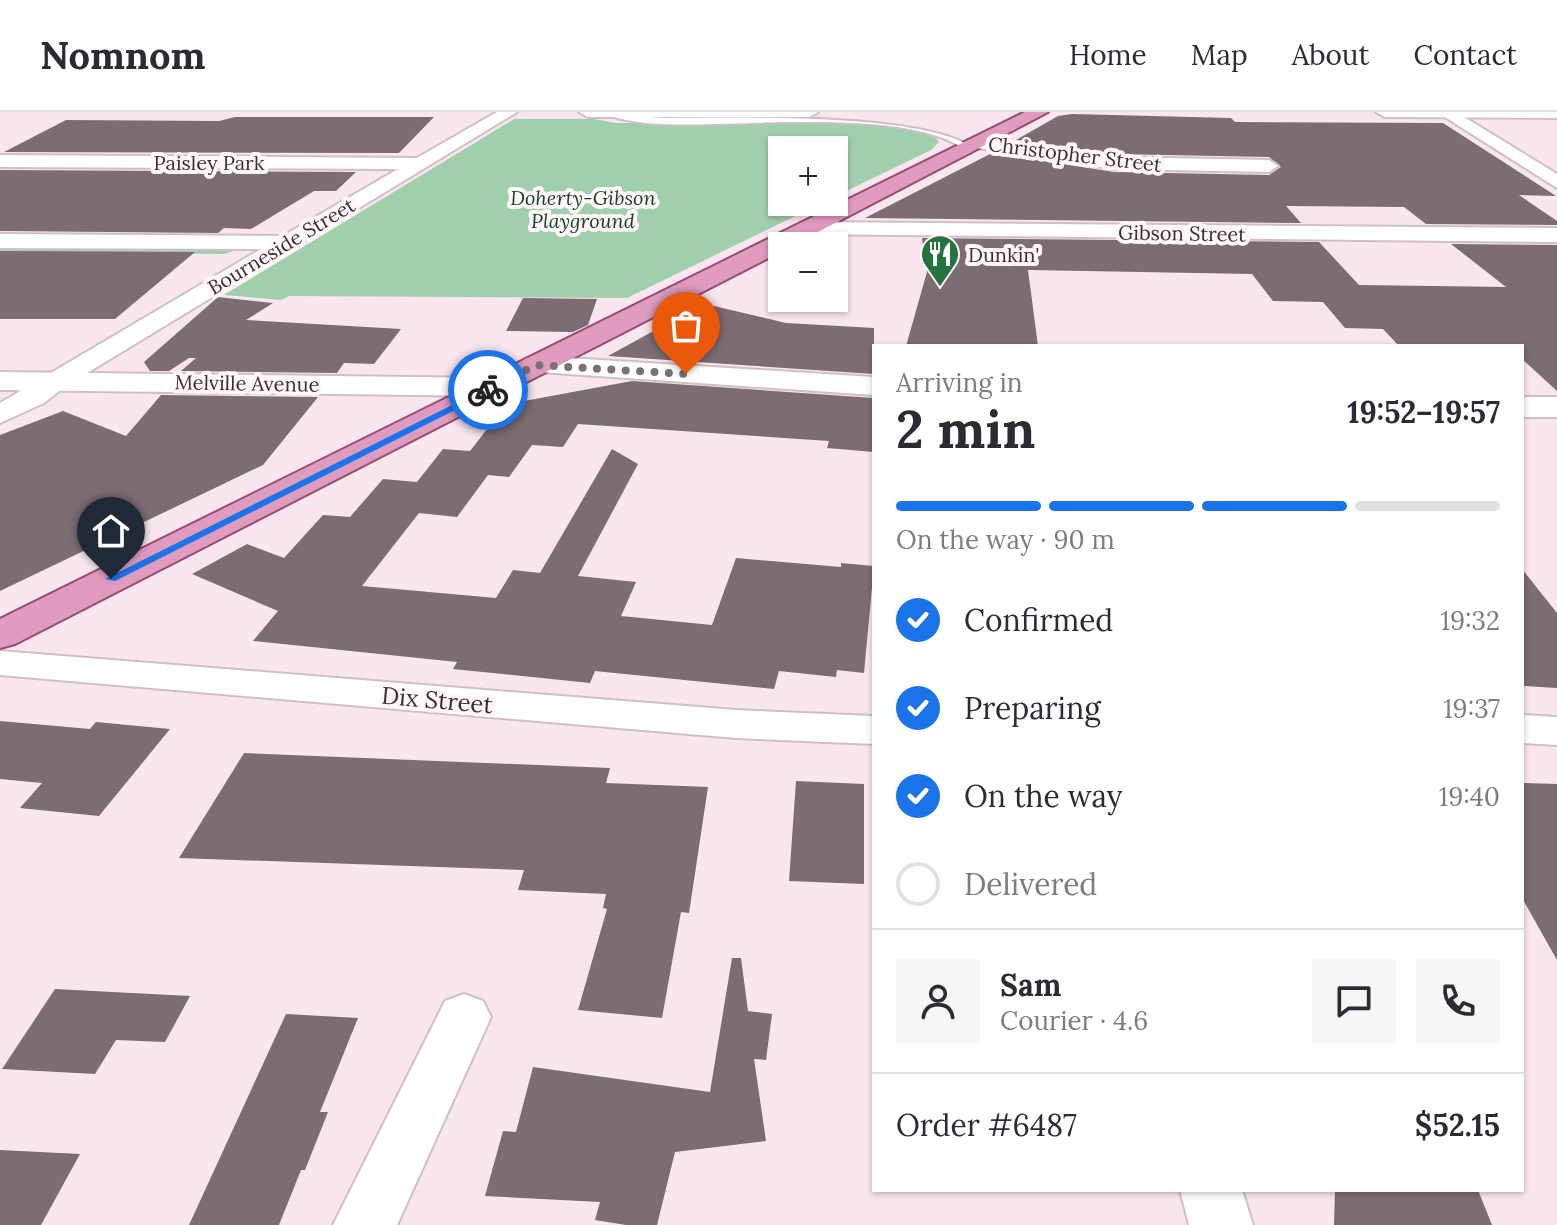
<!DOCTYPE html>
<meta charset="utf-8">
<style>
:root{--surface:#fff;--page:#f7f7f7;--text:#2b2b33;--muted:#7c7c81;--line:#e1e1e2;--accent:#1a73e8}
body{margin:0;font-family:Lora,serif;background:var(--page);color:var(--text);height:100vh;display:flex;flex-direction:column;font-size:30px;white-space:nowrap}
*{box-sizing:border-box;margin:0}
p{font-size:26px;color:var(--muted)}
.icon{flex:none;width:44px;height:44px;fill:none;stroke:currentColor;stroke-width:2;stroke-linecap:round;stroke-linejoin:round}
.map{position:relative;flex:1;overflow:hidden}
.drawer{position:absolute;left:872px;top:232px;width:652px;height:848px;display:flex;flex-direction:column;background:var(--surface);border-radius:0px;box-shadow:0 2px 6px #0004}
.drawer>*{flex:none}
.buttons{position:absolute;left:768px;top:24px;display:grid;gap:16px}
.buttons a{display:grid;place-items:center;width:80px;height:80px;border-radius:0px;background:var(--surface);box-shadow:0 2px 6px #0004;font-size:40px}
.pin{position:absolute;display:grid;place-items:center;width:68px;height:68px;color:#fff;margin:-82px -34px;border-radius:50% 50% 50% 0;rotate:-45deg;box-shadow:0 0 8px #0007}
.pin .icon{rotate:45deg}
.courier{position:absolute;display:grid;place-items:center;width:80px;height:80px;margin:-40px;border:6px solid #1a73e8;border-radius:50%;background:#fff;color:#222;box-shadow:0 2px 10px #0007}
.overview em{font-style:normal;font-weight:700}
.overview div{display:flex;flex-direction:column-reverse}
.overview{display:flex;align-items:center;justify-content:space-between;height:136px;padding:0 24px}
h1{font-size:52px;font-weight:700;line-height:60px}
.bar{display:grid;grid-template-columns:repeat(4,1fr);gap:12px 8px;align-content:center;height:96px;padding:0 24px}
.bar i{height:10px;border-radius:6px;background:var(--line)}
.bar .active{background:var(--accent)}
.bar p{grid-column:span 4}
.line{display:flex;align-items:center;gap:20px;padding:0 24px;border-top:2px solid var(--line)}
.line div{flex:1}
.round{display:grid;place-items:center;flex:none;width:84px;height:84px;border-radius:0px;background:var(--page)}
ol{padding:0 24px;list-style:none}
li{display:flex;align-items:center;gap:24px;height:88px}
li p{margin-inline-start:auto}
li .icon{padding:8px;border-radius:50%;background:var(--accent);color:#fff;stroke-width:4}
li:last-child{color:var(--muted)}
li i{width:44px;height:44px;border:4px solid var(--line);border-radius:50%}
header{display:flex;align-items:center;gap:48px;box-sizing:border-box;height:112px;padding:0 40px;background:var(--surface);border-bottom:2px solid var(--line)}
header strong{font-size:38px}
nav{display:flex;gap:44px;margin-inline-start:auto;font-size:28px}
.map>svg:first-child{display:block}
.green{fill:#a0cfab}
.building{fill:#7c6c73}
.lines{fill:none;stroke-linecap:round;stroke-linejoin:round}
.lane-casing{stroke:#d1bfc7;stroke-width:4}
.street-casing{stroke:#d1bfc7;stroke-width:4}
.secondary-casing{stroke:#d1bfc7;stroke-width:4}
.primary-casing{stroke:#984c72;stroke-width:4}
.lane{fill:#fff;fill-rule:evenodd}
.street{fill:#fff;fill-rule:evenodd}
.secondary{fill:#fff;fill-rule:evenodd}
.primary{fill:#e09cbf;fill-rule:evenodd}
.route{fill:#1a73e8}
.done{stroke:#7c7075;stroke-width:8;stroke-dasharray:0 14.4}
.labels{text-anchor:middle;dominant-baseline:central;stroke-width:8;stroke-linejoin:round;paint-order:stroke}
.far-street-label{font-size:20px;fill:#383134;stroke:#fff7fa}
.far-park-label{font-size:20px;font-style:italic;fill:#133f23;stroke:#fff7fa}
.far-poi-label{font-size:20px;fill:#383134;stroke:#fff7fa;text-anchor:start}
.street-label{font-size:24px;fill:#383134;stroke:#fff7fa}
</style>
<header>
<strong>Nomnom</strong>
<nav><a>Home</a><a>Map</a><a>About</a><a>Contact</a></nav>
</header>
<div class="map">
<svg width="1557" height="1113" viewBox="0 0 1557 1113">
<rect width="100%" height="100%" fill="#f9e6ee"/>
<path class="green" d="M514 7H594L616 11H874L919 17 933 23 939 30 931 38 834 85V38H782V90H824L627 186 289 184 281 188 224 183Z
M0 132 242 136 224 142 0 140Z"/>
<path class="building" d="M1072 2 1231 6 1235 10 1443 11 1556 84 1519 83 1557 109V113L1426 112 1404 95 1286 94 1301 111 865 106 992 41 1114 60 1269 63 1281 55 1269 45 1114 42 1016 28 1058 4Z
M235 5H434L399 41 4 40 66 8 219 9Z
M0 58 356 60 336 79H314L251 117 224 116 218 121 0 119Z
M922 126 1319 130 1359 173 1506 175 1451 132 1557 133V279L1522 247V234H1399L1383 217 1345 216 1323 190 1273 189 1252 162 1028 158 1038 234H906L927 160Z
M0 139 195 140 115 207H0Z
M218 185 273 191 246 208 401 217 374 252 344 251 337 261 181 259 196 246H189L169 259H150L144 250Z
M523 186 597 187 588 213 573 220 506 219Z
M714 194 786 211 874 216V262L608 244 668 211 679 214Z
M632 269 874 286V340L827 336 829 329 578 312 563 335 532 333 509 365 488 363 457 405 419 401 362 474 496 486 513 458 540 461 612 337 638 352 578 464 636 470 621 504 712 513 736 446 841 455V451L874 454 864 561 837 558 836 565 779 559 774 577 595 559 590 571 453 557 457 550 253 529 278 499 192 462 247 432 284 446 323 403 350 405 383 367 417 370 443 337 470 339 498 303 497 294Z
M161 283 318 285 263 353 0 479V323L63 299 126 324Z
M1522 457 1557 501V576L1522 574Z
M0 609 90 617 96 610 170 617 99 704 20 696 42 671 0 667Z
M244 641 610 656 606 671 708 675 689 801 681 800 662 906 578 898 607 797 603 796 606 782 518 778 524 758 179 746Z
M796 669 864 672V772L789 769Z
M1522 671 1557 672V848L1522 786Z
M732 846H741L748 899 772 902 766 948 754 947 766 1029 675 1040 657 1113H626L595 1108 600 1090 485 1084 503 1019 516 1020 533 955 710 980Z
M55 877 190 884 165 930 116 928 95 962 2 957Z
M286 902 358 906 320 1000H328L305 1058H301L279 1113H189Z
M0 1038 80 1042 41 1113H0Z
M1335 1078H1478L1492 1113H1334Z"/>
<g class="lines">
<defs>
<path id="lane" d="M602 0C622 0 642 5 663 6 736 6 917 0 972 35L968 38C959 34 950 28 940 25 895 10 843 10 795 10 749 9 638 21 602 0Z"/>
<path id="street" d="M497 0H517L64 275 44 291 0 311V291L261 137 0 136V122L283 124 398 57 0 55V43L417 46Z
M1437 0H1456L1557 62V76Z
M977 26 1114 45 1269 48 1278 54 1269 60 1114 57 971 35 968 31 971 27Z
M0 539 736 598 874 604V632L736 626 0 563Z
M1522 603 1557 605V633L1522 631Z
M464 882 483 889 491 905 397 1113H333L445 889Z
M1180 1078H1242L1253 1113H1189Z"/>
<path id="secondary" d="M579 0H818L809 5H588Z
M1376 0H1557V6L1385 5Z
M808 110 1557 116V130L800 122 796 117 800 112Z
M536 244 874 265V283L525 259 521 253 525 247Z
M0 260 494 266 505 268 509 275 505 282 494 284 0 278Z
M1522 285H1557V305H1522Z"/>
<path id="primary" d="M1025 0H1048L791 134H782V139L15 532 0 536V507Z"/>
</defs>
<use href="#lane" class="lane-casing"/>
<use href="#street" class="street-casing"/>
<use href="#secondary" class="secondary-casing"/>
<use href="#primary" class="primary-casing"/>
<use href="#lane" class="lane"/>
<use href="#street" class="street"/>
<use href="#secondary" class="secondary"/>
<use href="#primary" class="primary"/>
</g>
<path class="route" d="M488 275 491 280 115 469 105 467Z"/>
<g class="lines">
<path class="done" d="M488 278 536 253 686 262"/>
</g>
<defs>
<symbol id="restaurant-pin" viewBox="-11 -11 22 30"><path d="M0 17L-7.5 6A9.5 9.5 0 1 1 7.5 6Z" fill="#267342" stroke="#fff7fa"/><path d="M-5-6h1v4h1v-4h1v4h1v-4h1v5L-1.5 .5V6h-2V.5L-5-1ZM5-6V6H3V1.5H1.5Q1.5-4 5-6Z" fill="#fff"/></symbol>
</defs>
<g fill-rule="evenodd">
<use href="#restaurant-pin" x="918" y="120" width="44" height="60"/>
</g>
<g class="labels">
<g class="far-street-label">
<text transform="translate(1075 42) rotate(7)">Christopher Street</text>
<text x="209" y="50">Paisley Park</text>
<text transform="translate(1182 121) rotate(1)">Gibson Street</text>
<text transform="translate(281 134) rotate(-31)">Bourneside Street</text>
<text transform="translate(247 271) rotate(1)">Melville Avenue</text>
</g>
<g class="far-park-label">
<text x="583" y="85">Doherty-Gibson<tspan x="583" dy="23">Playground</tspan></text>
</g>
<g class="far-poi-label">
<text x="968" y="142">Dunkin'</text>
</g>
<g class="street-label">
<text transform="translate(437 588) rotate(5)">Dix Street</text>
</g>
</g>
</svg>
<div class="buttons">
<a>+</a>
<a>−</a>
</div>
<div class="pin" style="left:686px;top:262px;background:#ea580c"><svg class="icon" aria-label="bag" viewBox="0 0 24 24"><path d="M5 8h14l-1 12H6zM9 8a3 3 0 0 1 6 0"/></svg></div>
<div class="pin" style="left:111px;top:467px;background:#1f2937"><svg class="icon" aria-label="home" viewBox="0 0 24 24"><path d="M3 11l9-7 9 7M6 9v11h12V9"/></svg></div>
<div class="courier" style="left:488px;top:278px"><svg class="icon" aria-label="bike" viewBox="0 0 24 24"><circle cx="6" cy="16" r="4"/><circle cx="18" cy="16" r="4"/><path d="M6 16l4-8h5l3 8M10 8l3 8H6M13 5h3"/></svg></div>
<section class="drawer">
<div class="overview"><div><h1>2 min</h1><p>Arriving in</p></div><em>19:52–19:57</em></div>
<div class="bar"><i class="active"></i><i class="active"></i><i class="active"></i><i></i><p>On the way · 90 m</p></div>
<ol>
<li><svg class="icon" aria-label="check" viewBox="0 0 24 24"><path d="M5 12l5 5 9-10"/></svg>Confirmed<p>19:32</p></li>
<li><svg class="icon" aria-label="check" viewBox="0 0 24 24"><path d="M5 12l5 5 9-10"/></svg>Preparing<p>19:37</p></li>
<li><svg class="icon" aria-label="check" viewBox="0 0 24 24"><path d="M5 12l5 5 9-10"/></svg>On the way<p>19:40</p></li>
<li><i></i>Delivered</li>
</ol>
<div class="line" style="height:144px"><a class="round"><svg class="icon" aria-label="person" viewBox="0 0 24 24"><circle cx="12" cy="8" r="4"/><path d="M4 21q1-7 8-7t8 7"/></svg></a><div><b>Sam</b><p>Courier · 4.6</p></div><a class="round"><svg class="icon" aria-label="chat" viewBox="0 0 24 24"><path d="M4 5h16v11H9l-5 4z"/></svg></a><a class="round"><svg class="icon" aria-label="phone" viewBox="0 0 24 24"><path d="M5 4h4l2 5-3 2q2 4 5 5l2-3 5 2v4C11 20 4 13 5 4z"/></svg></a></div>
<div class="line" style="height:104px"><div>Order #6487</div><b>$52.15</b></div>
</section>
</div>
